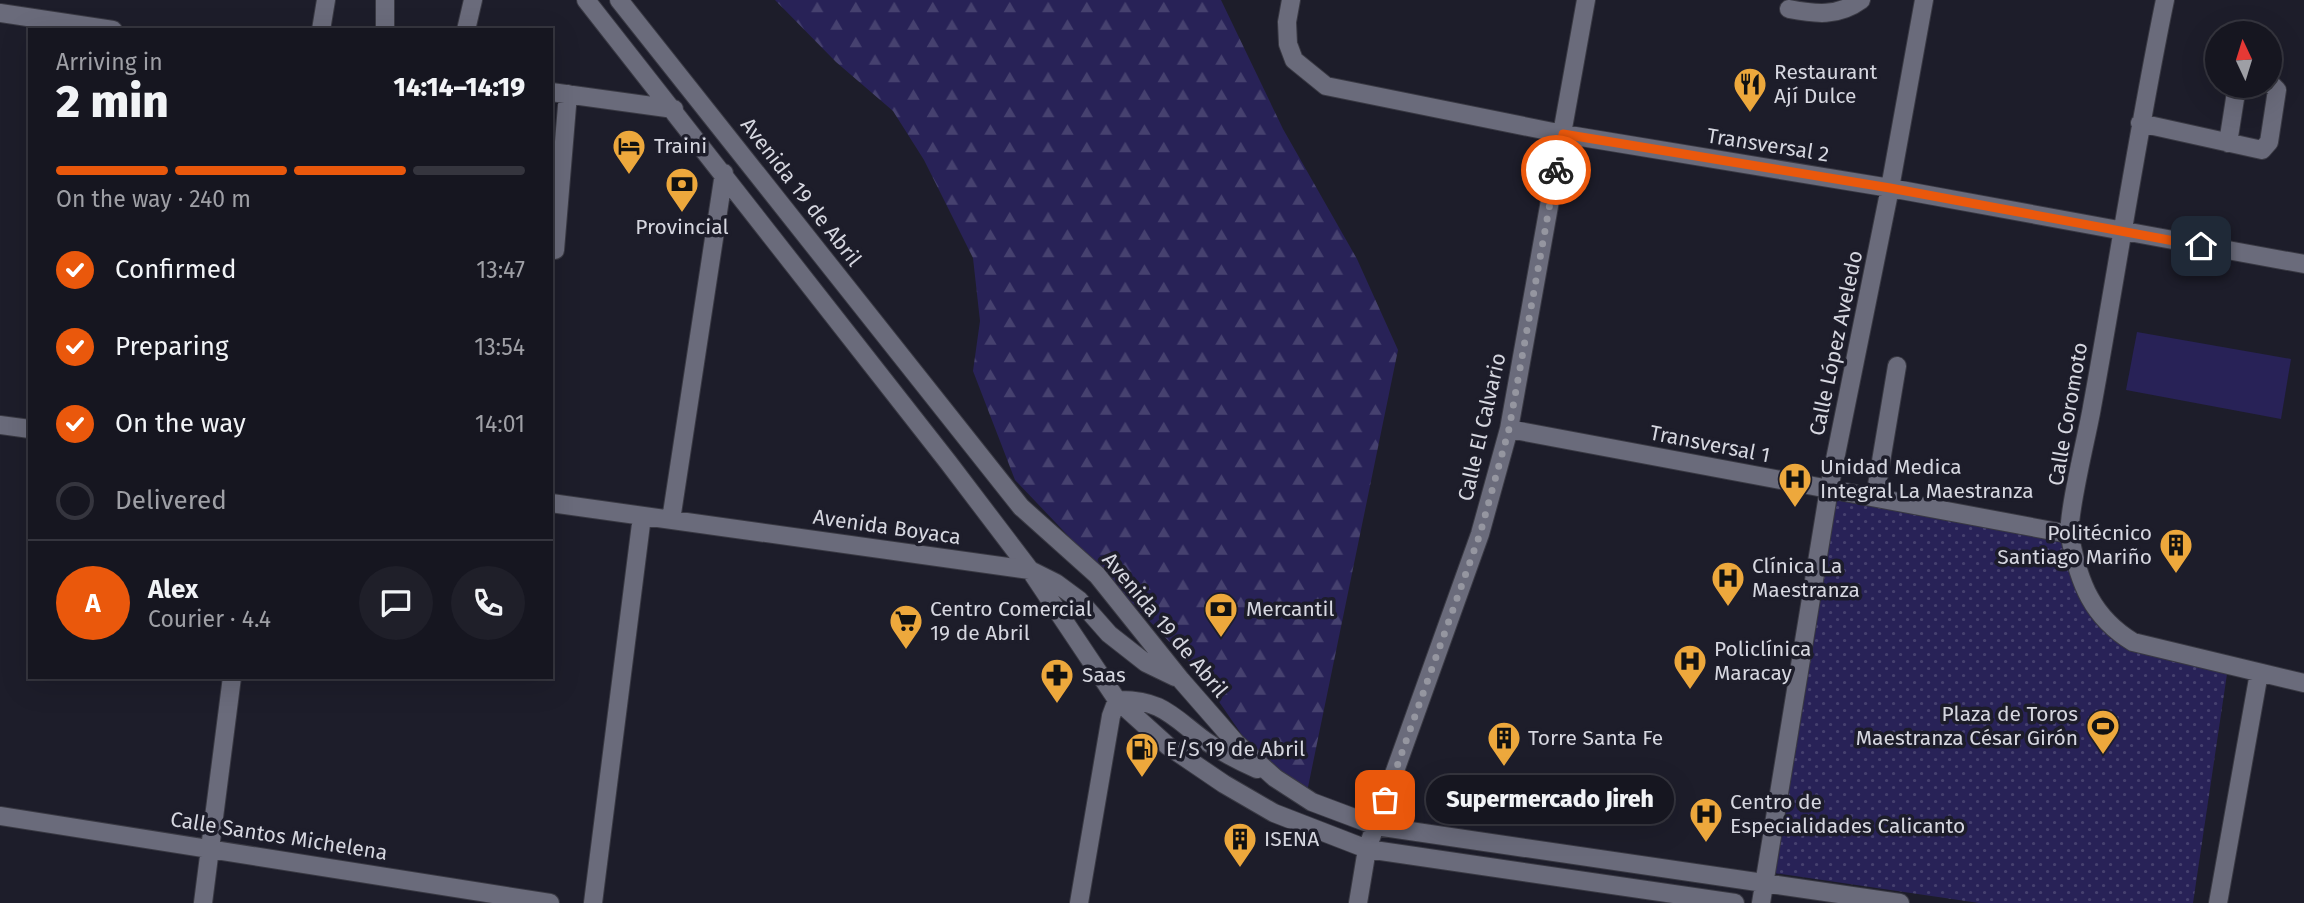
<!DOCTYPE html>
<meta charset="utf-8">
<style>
:root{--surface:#161620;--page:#1f1f29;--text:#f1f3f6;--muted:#9e9fa5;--line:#35353e;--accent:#ea580c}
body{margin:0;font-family:"Fira Sans",sans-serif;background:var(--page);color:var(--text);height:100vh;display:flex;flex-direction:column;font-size:26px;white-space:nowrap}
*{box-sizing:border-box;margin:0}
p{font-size:23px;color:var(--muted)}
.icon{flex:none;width:38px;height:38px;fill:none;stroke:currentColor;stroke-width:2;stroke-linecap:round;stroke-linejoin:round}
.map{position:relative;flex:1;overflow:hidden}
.panel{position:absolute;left:28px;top:28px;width:525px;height:651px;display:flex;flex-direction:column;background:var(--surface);border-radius:0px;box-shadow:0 7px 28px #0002,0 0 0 2px var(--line)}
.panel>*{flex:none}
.needle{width:46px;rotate:356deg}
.tools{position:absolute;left:2205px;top:21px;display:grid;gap:14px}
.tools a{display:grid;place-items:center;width:77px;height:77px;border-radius:50%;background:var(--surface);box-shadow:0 7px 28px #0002,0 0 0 2px var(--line);font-size:35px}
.pin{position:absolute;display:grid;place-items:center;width:60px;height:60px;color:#fff;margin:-30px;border-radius:14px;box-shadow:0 4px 10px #0006}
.courier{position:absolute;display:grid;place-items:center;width:70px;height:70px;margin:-35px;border:5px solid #ea580c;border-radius:50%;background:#fff;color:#222;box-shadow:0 2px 9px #0007}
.bubble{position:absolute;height:49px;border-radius:24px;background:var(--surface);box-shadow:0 7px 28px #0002,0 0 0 2px var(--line);font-size:23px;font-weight:800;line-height:49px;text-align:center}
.headline em{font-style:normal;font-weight:800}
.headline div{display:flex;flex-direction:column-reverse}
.headline{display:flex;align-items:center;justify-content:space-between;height:119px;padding:0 28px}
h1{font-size:46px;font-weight:800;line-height:52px}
.bar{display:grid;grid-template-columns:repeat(4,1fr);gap:10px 7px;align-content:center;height:84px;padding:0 28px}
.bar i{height:9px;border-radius:5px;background:var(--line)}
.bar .on{background:var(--accent)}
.bar p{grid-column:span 4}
.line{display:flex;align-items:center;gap:18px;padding:0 28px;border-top:2px solid var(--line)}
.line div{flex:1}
.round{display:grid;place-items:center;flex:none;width:74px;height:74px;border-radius:37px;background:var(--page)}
ol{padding:0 28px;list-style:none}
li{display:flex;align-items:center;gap:21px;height:77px}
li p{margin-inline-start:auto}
li .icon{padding:7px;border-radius:50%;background:var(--accent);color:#fff;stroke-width:4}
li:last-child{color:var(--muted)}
li i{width:38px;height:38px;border:4px solid var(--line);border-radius:50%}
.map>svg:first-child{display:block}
.grass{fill:#282257}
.forest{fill:url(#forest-firs)}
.park{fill:url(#park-dots)}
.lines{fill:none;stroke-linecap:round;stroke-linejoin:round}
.minor-casing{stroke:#393943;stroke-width:20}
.minor{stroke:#6a6b7b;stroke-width:18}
.done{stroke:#9596a0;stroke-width:7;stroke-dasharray:0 12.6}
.route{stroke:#ea580c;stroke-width:9}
.labels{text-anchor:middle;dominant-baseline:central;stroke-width:7;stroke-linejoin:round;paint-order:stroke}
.poi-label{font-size:21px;fill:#d6d7e0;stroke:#1d1d2a;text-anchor:start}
.street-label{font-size:21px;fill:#d6d7e0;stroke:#1d1d2a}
</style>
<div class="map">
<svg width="2304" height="903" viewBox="0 0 2304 903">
<defs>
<pattern id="forest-firs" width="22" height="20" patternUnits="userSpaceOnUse" patternTransform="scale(1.75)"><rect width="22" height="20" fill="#282257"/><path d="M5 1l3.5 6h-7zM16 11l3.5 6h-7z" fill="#46416f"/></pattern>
<pattern id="park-dots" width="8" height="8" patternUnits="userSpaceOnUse" patternTransform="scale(1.75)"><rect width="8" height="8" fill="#282257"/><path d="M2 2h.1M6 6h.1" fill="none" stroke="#46416f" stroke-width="1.8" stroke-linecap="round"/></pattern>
</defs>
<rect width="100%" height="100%" fill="#1d1d2a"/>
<path class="grass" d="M2137 332 2291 359 2281 419 2126 390Z"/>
<path class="forest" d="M775 0H1221L1283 129 1357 259 1398 350 1307 792 1268 773 1200 674 1015 480 973 371 980 321 973 258 924 160 893 111 836 62Z"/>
<path class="park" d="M1833 497 2064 541 2079 596 2101 628 2227 674 2193 903H1979L1774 873Z"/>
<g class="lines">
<defs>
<path id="minor" d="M385 0V30
M586 0 948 462 1030 570 1117 700 1168 746 1224 784 1274 813 1367 849 1735 903
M619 0 1021 507 1097 575 1181 680 1236 743 1275 778 1312 802 1376 826 1900 903
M1291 0 1287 22 1288 44 1294 60 1326 86 1563 134 1890 188 2304 264
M2165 0C2137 135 2117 271 2092 407 2088 432 2066 518 2070 537 2079 583 2092 617 2133 642L2304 683
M1789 9C1815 14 1838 17 1861 0
M0 13 113 30
M321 30 326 0
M466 30 473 0
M551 92 674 109
M2140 123 2262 150 2269 142 2277 90 2270 83
M2228 143 2237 86
M555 250 568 94
M0 425 30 429
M1509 429 2069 534
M1875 497 1897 366
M551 503 1030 570 1056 583 1079 600 1109 634 1146 663 1175 677
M671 520 724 173
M0 816 550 903
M203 903 232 677
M593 903 642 516
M1079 903 1111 716 1117 700C1161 699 1172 716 1204 740 1221 752 1239 761 1257 769
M1358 903 1367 849 1480 534 1509 429 1586 0
M1761 903 1829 489 1890 188 1924 0
M2218 903 2259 673"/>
</defs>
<use href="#minor" class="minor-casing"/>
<use href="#minor" class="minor"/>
</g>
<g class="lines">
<path class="done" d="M1385 800 1480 534 1509 429 1556 170"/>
<path class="route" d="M1556 170 1563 134 1890 188 2201 246"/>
</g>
<defs>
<symbol id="restaurant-pin" viewBox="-11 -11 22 30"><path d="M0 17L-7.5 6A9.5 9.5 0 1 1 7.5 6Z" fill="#eda83c" stroke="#1d1d2a"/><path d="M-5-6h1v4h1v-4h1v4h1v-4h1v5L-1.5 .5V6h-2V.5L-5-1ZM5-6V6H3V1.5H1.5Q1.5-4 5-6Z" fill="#111"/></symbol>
<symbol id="hotel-pin" viewBox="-11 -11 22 30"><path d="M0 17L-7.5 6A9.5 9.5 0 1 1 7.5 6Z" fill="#eda83c" stroke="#1d1d2a"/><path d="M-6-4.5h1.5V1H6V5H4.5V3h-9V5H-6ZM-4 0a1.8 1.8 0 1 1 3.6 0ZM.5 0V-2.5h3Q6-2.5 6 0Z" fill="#111"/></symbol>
<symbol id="bank-pin" viewBox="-11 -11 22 30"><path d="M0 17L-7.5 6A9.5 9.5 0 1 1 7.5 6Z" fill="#eda83c" stroke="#1d1d2a"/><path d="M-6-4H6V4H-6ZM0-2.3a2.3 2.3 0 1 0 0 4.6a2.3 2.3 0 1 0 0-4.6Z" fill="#111"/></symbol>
<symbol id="hospital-pin" viewBox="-11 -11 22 30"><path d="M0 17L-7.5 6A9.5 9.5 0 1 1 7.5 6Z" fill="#eda83c" stroke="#1d1d2a"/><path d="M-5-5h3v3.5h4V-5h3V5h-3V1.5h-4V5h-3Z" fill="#111"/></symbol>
<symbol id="building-pin" viewBox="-11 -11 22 30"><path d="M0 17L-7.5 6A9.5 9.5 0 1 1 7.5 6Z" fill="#eda83c" stroke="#1d1d2a"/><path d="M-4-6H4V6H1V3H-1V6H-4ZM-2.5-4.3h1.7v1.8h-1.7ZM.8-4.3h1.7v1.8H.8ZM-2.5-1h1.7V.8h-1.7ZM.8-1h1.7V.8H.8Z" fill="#111"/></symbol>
<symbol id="supermarket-pin" viewBox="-11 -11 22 30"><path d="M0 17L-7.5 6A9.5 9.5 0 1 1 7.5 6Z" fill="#eda83c" stroke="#1d1d2a"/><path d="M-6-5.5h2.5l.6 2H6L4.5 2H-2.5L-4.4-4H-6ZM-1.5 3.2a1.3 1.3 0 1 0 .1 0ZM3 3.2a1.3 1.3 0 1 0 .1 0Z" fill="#111"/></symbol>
<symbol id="pharmacy-pin" viewBox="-11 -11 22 30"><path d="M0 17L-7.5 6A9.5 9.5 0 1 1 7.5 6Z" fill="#eda83c" stroke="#1d1d2a"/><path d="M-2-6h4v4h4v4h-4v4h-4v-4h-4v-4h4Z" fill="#111"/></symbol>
<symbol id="stadium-pin" viewBox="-11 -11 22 30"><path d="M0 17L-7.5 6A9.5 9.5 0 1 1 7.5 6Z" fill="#eda83c" stroke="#1d1d2a"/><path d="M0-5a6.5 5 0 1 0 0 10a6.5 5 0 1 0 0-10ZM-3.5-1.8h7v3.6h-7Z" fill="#111"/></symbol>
<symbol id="fuel-pin" viewBox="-11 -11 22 30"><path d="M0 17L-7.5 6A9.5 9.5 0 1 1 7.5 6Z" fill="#eda83c" stroke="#1d1d2a"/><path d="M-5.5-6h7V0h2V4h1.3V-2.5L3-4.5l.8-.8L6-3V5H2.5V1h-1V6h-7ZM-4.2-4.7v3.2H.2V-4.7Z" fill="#111"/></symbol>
</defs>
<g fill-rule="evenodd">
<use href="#restaurant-pin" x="1731" y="65" width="38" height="52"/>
<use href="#hotel-pin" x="610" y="127" width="38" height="52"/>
<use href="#bank-pin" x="663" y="165" width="38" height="52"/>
<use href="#hospital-pin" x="1776" y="460" width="38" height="52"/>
<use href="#building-pin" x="2157" y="526" width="38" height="52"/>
<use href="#hospital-pin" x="1709" y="559" width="38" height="52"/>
<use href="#bank-pin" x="1202" y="590" width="38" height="52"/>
<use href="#supermarket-pin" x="887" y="602" width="38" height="52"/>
<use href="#hospital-pin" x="1671" y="642" width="38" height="52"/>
<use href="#pharmacy-pin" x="1038" y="656" width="38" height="52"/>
<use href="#stadium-pin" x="2084" y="707" width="38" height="52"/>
<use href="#building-pin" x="1485" y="719" width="38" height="52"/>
<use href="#fuel-pin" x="1123" y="730" width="38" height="52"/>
<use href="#hospital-pin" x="1687" y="795" width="38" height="52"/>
<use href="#building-pin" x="1221" y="820" width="38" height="52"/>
</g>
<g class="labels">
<g class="poi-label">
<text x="1774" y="72">Restaurant<tspan x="1774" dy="24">Ají Dulce</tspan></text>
<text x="654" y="146">Traini</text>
<text x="682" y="227" text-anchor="middle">Provincial</text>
<text x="1820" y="467">Unidad Medica<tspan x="1820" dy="24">Integral La Maestranza</tspan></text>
<text x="2152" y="533" text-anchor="end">Politécnico<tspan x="2152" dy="24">Santiago Mariño</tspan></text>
<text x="1752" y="566">Clínica La<tspan x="1752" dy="24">Maestranza</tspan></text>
<text x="930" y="609">Centro Comercial<tspan x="930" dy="24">19 de Abril</tspan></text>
<text x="1246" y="609">Mercantil</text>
<text x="1714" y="649">Policlínica<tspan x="1714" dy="24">Maracay</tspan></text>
<text x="1082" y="675">Saas</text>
<text x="2078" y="714" text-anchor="end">Plaza de Toros<tspan x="2078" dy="24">Maestranza César Girón</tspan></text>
<text x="1528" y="738">Torre Santa Fe</text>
<text x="1166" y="749">E/S 19 de Abril</text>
<text x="1730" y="802">Centro de<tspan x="1730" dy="24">Especialidades Calicanto</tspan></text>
<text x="1264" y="839">ISENA</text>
</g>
<g class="street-label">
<text transform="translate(1768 145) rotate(9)">Transversal 2</text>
<text transform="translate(801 192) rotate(52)">Avenida 19 de Abril</text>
<text transform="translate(1836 343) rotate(-78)">Calle López Aveledo</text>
<text transform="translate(2068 414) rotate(-80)">Calle Coromoto</text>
<text transform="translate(1482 427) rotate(-77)">Calle El Calvario</text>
<text transform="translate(1710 444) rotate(11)">Transversal 1</text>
<text transform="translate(887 527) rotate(8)">Avenida Boyaca</text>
<text transform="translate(1165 625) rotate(50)">Avenida 19 de Abril</text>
<text transform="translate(279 836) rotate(9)">Calle Santos Michelena</text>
</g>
</g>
</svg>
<div class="tools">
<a><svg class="needle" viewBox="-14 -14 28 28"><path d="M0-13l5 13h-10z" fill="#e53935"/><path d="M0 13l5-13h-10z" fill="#9e9fa5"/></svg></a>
</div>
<div class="pin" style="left:1385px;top:800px;background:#ea580c"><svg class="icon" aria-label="bag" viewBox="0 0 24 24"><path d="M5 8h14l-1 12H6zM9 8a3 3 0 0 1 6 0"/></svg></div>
<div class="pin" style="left:2201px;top:246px;background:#1f2937"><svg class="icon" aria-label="home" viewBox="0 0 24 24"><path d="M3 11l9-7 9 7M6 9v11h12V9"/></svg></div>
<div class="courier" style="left:1556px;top:170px"><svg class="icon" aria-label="bike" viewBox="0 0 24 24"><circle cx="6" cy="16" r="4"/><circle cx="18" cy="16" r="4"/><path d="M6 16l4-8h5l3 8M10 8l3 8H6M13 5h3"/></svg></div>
<div class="bubble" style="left:1426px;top:775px;width:248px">Supermercado Jireh</div>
<section class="panel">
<div class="headline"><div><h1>2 min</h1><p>Arriving in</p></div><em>14:14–14:19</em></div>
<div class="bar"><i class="on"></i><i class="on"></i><i class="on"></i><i></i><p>On the way · 240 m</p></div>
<ol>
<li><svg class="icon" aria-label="check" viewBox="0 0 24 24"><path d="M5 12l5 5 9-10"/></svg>Confirmed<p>13:47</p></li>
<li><svg class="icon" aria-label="check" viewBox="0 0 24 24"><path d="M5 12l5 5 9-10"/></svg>Preparing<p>13:54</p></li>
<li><svg class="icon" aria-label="check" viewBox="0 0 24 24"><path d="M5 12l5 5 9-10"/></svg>On the way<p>14:01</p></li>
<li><i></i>Delivered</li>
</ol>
<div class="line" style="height:126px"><b class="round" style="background:var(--accent);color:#fff">A</b><div><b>Alex</b><p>Courier · 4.4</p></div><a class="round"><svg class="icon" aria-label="chat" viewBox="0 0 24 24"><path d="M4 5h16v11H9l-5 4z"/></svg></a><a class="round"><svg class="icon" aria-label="phone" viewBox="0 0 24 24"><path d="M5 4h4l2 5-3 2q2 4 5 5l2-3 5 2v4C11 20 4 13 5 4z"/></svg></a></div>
</section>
</div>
